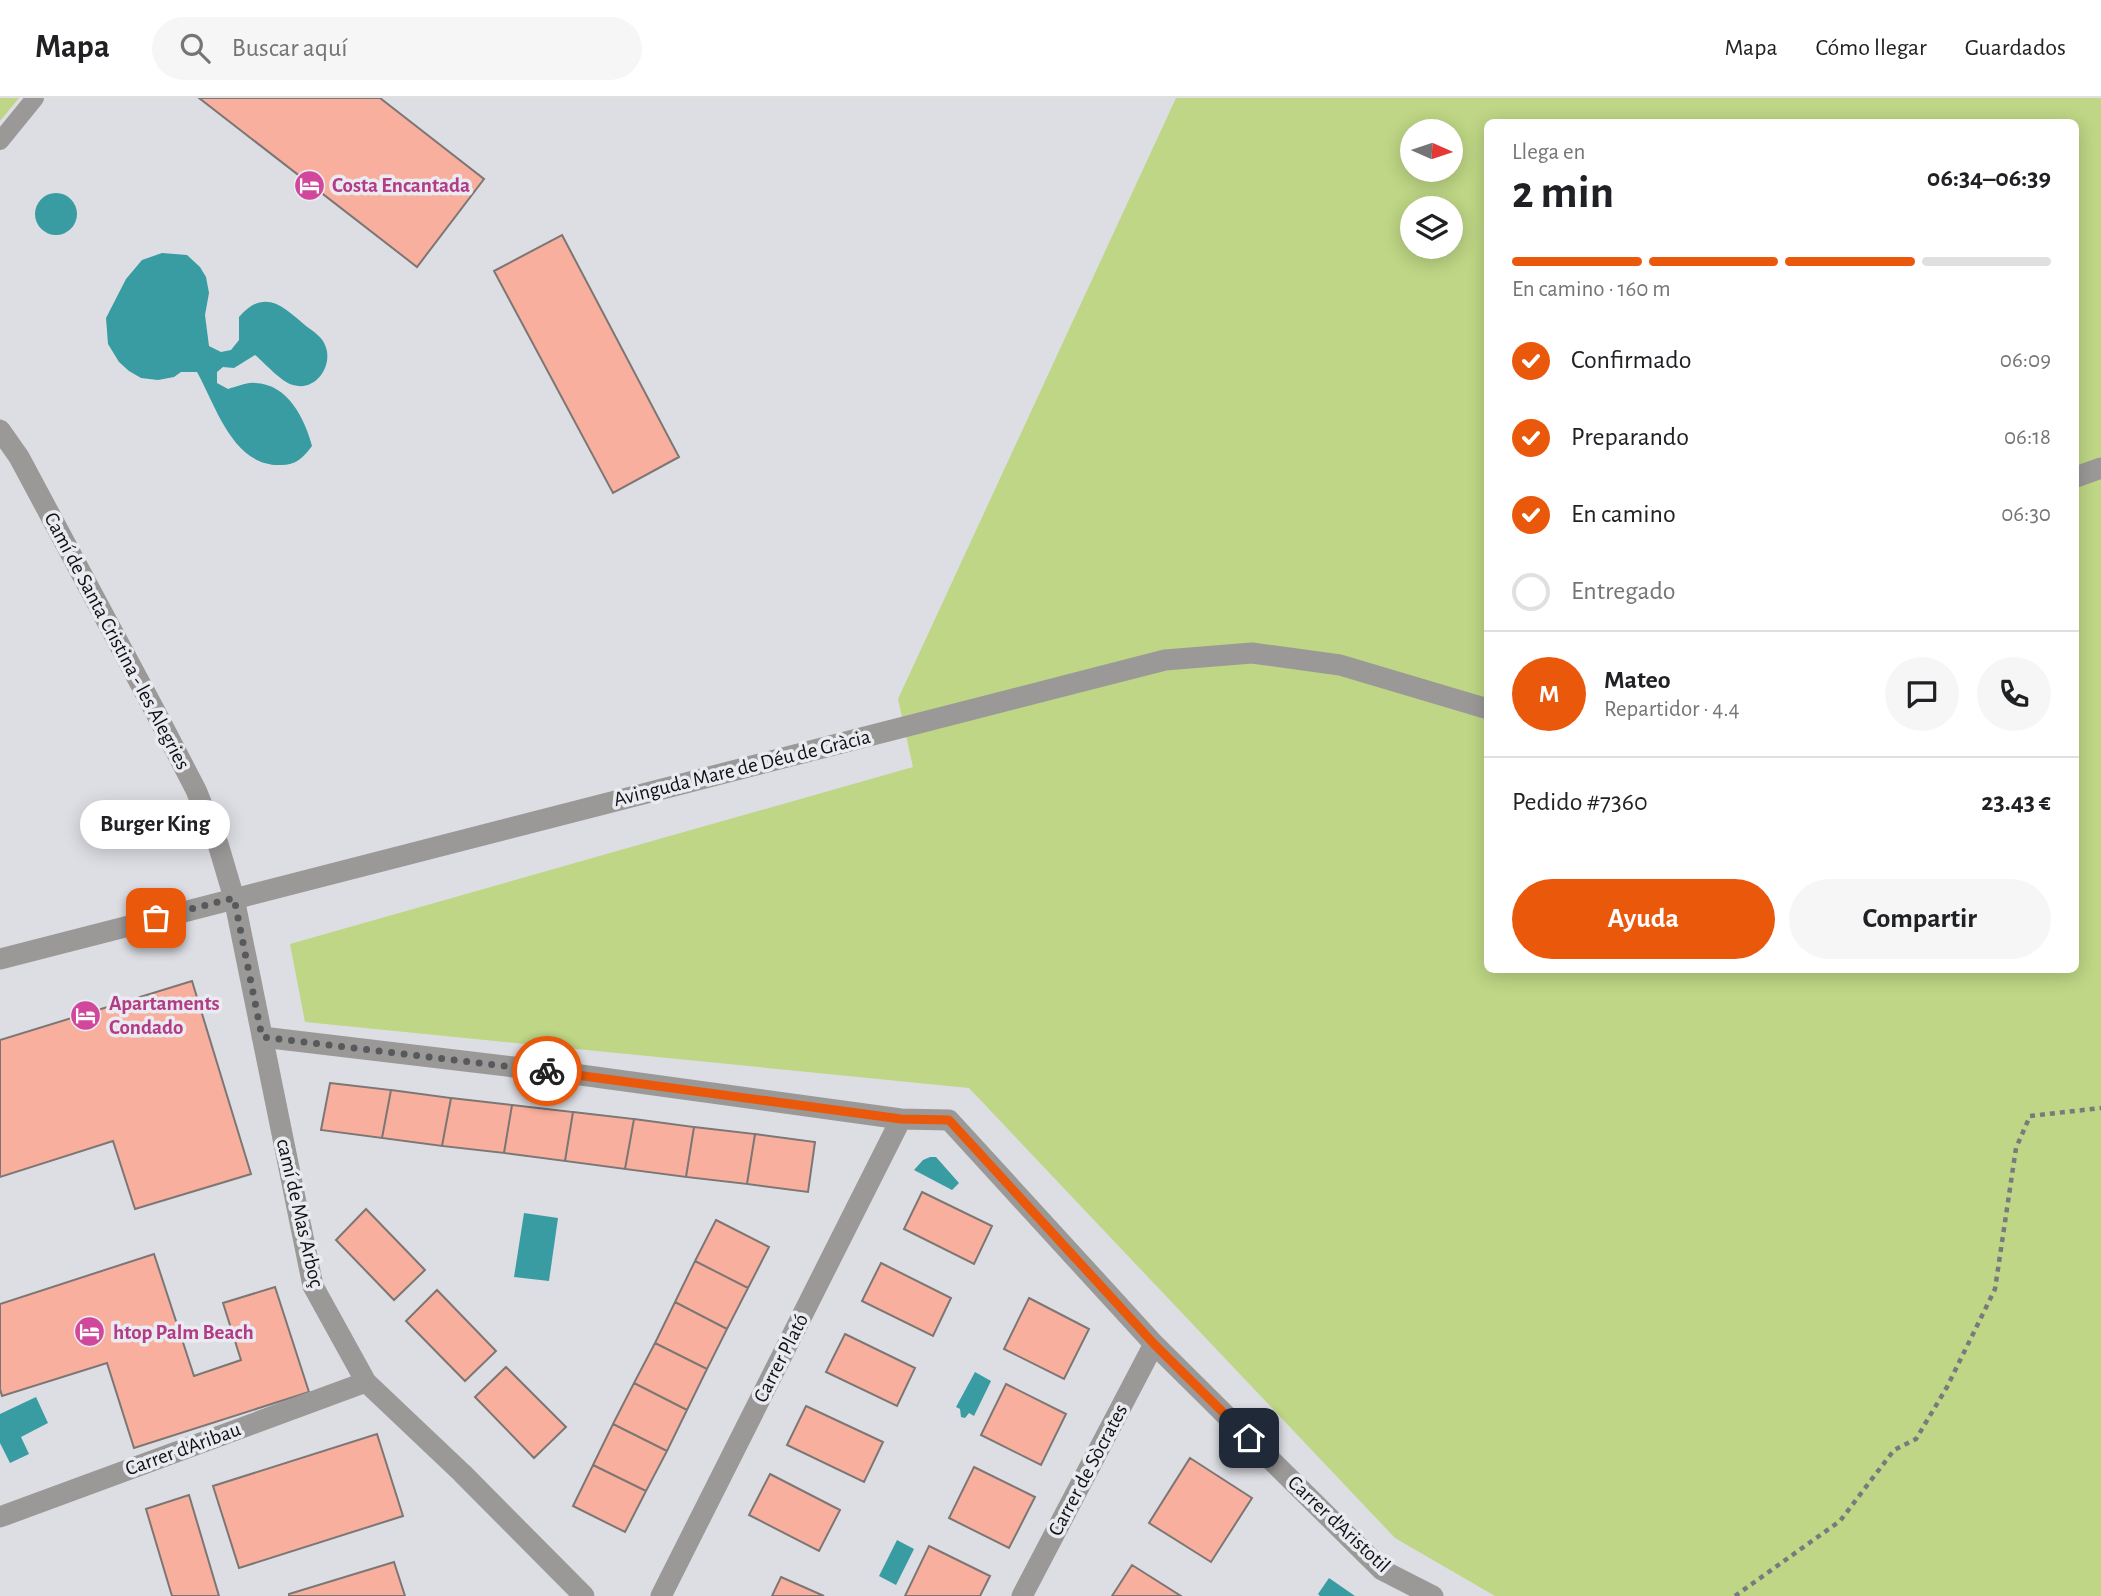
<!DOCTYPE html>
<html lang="es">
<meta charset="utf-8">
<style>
:root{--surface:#fff;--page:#f6f6f6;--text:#202124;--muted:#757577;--line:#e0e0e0;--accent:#ea580c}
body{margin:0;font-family:"Alegreya Sans",sans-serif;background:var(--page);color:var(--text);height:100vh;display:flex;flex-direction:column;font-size:26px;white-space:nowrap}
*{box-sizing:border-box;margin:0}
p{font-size:23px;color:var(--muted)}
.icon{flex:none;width:38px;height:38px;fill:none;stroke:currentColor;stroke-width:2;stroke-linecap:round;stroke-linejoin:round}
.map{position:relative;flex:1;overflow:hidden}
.details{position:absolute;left:1484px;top:21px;width:595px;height:854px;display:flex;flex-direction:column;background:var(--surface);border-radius:10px;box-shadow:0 4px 18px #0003}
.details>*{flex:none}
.needle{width:46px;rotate:93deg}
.tools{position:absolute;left:1400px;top:21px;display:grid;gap:14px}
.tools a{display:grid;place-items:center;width:63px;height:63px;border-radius:50%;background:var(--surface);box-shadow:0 4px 18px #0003;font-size:35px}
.pin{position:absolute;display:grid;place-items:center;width:60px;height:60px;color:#fff;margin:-30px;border-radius:14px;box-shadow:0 4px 10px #0006}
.courier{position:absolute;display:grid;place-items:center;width:70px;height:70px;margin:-35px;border:5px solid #ea580c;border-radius:50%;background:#fff;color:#222;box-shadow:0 2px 9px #0007}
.bubble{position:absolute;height:49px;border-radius:24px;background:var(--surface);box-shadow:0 4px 18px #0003;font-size:23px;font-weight:700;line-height:49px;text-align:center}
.headline em{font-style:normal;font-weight:700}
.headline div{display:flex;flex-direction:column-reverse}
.headline{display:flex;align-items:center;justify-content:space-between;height:119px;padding:0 28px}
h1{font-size:46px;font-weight:700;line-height:52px}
.bar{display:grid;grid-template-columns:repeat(4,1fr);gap:10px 7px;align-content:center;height:84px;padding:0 28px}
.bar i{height:9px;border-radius:5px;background:var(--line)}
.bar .current{background:var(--accent)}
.bar p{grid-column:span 4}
.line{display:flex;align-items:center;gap:18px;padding:0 28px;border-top:2px solid var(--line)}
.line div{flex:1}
.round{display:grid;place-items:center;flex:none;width:74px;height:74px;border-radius:37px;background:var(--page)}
ol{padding:0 28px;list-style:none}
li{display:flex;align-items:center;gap:21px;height:77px}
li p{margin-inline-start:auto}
li .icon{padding:7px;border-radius:50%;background:var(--accent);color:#fff;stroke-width:4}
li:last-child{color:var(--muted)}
li i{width:38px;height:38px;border:4px solid var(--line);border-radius:50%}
.cta{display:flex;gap:14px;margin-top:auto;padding:14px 28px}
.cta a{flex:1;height:80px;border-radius:42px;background:var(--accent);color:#fff;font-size:28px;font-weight:700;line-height:80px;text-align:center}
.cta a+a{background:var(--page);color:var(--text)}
header{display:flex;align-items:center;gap:42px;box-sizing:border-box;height:98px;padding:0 35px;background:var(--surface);border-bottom:2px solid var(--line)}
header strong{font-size:33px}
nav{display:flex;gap:38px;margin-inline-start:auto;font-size:24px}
.search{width:490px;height:63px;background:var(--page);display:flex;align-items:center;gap:18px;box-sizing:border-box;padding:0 24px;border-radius:38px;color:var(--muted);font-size:26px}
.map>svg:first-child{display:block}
.green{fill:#bed685;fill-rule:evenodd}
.water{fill:#389ca2}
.building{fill:#f9af9d;stroke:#7c7675;stroke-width:2}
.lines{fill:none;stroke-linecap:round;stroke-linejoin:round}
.path{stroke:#797a7d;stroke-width:4.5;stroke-dasharray:5 5;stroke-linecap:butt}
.service{stroke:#9a9997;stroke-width:18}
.minor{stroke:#9a9997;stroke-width:21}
.done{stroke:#58595c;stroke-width:7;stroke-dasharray:0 12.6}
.route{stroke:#ea580c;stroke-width:9}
.labels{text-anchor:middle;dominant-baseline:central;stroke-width:7;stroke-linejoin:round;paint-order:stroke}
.hotel-label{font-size:21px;font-weight:bold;fill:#b23c85;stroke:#eaebf1;text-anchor:start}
.street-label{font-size:21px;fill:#101113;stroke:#eaebf1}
</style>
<header>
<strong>Mapa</strong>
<div class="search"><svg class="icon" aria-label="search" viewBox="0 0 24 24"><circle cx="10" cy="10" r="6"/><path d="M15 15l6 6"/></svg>Buscar aquí</div>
<nav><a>Mapa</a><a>Cómo llegar</a><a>Guardados</a></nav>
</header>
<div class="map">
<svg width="2101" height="1498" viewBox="0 0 2101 1498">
<rect width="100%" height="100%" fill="#dddee3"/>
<path class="green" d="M0 0H19L0 23Z
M1176 0H2101V1498H1495L1395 1440 969 990 305 924 290 846 913 669 898 601ZM1488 24H2076V872H1488ZM1412 33H1451V72H1412ZM1412 110H1451V149H1412Z"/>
<path class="water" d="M35 116a21 21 0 1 1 42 0a21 21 0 1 1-42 0Z
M162 155 187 157 200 169 206 179 209 195 205 217 209 248 221 254 231 252 239 242V219C265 189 284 209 306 228 313 233 322 239 325 247 334 267 316 294 293 287 281 284 265 265 255 257L234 270 223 269 217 274V285L228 291C236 289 247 284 255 285 288 286 305 321 312 348 303 360 296 367 281 367 233 369 216 308 197 274H181L174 279 158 282 141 280 129 273 119 264 108 246 106 220 126 181 142 162Z
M930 1059H936L959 1085 952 1092 914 1072 923 1062Z
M524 1115 558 1120 549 1183 514 1179Z
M975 1274 991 1283 974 1318 969 1315 965 1320 961 1319 960 1311 956 1309Z
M36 1299 48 1325 21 1339 29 1356 10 1365 0 1345V1316Z
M897 1442 914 1451 896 1487 879 1478Z
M1329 1480 1355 1498H1320L1318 1496Z"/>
<path class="building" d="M199 0H380L484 81 417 169Z
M562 137 679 359 613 395 494 173Z
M192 883 251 1076 135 1111 113 1043 0 1079V942Z
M330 985 391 992 382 1040 321 1032Z
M391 992 451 1000 442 1048 382 1040Z
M451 1000 512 1007 504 1055 442 1048Z
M512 1007 573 1014 565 1063 504 1055Z
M573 1014 634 1021 625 1071 565 1063Z
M634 1021 694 1029 686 1079 625 1071Z
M694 1029 755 1036 747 1086 686 1079Z
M755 1036 815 1044 808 1094 747 1086Z
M922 1094 992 1128 974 1166 904 1131Z
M366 1111 425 1172 394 1202 336 1142Z
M716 1122 769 1149 748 1190 695 1163Z
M154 1156 194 1278 241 1262 223 1205 275 1189 309 1294 134 1350 107 1265 2 1298 0 1291V1206Z
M695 1163 748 1190 727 1231 675 1204Z
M881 1165 951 1200 933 1238 862 1203Z
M437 1192 496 1253 465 1283 406 1223Z
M1029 1200 1089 1231 1064 1281 1004 1251Z
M675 1204 727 1231 707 1271 655 1245Z
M845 1236 915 1270 897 1308 826 1274Z
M655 1245 707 1271 687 1312 634 1285Z
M506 1269 566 1329 534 1360 475 1299Z
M634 1285 687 1312 667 1353 613 1326Z
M1006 1286 1066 1316 1041 1367 981 1337Z
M806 1308 883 1344 864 1384 787 1347Z
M613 1326 667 1353 646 1393 593 1367Z
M377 1336 403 1418 239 1470 213 1388Z
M1190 1360 1252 1400 1211 1464 1149 1425Z
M593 1367 646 1393 625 1434 573 1408Z
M974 1369 1035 1399 1009 1450 949 1420Z
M770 1376 840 1412 819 1453 749 1417Z
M189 1397 219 1498H172L146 1411Z
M929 1448 990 1478 980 1498H905Z
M394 1464 405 1498H289V1496Z
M1132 1467 1181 1498H1112Z
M781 1479 824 1498H772Z"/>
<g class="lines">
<path class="path" d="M1735 1498 1840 1423 1894 1352 1916 1341 1947 1289 1995 1191 2016 1050 2030 1018 2101 1010"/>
<path class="service" d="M0 43 35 0"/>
<path class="minor" d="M0 332 19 359 156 615 196 692 218 746 234 800 313 1188 366 1284 462 1375 584 1498
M2076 379 2101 370
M0 861 1165 562 1252 555 1340 567 1488 611
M262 939 581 977 901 1021 949 1022 1154 1246 1382 1472 1433 1498
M0 1419 366 1284
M661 1498 901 1021
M1022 1498 1154 1246"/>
</g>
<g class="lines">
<path class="done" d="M156 820 234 800 262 939 547 973"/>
<path class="route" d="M547 973 901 1021 949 1022 1154 1246 1249 1340"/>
</g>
<defs>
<symbol id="hotel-disc" viewBox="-11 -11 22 22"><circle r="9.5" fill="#d1479c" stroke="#eaebf1"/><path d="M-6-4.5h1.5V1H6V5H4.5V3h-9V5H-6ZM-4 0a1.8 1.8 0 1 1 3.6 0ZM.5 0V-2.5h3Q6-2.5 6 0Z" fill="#fff"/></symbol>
</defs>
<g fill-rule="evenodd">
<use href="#hotel-disc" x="292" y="70" width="35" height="35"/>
<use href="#hotel-disc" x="68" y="900" width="35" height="35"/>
<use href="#hotel-disc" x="72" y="1216" width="35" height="35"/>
</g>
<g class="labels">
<g class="hotel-label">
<text x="332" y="87">Costa Encantada</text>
<text x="109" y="905">Apartaments<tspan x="109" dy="24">Condado</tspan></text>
<text x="113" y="1234">htop Palm Beach</text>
</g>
<g class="street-label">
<text transform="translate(117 543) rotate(62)">Camí de Santa Cristina - les Alegries</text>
<text transform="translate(742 670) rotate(-14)">Avinguda Mare de Déu de Gràcia</text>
<text transform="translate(300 1115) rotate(77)">camí de Mas Arboç</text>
<text transform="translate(781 1260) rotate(-63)">Carrer Plató</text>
<text transform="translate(183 1351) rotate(-20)">Carrer d'Aribau</text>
<text transform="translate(1088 1372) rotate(-62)">Carrer de Sòcrates</text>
<text transform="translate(1339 1426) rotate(43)">Carrer d'Aristotil</text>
</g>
</g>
</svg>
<div class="tools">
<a><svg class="needle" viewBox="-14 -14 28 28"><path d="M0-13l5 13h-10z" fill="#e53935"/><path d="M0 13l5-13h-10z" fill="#757577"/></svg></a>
<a><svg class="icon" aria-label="layers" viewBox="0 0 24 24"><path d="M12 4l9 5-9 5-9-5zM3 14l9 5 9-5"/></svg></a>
</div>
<div class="pin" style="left:156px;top:820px;background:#ea580c"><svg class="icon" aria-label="bag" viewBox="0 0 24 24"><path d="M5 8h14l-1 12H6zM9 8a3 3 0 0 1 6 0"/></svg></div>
<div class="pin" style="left:1249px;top:1340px;background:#1f2937"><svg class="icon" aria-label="home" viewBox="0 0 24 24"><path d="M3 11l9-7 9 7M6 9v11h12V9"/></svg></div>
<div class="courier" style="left:547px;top:973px"><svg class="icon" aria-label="bike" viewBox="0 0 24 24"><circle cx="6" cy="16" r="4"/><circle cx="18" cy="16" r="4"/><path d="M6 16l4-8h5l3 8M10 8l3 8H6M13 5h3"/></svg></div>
<div class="bubble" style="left:80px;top:702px;width:150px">Burger King</div>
<section class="details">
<div class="headline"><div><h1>2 min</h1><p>Llega en</p></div><em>06:34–06:39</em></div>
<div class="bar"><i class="current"></i><i class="current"></i><i class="current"></i><i></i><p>En camino · 160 m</p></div>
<ol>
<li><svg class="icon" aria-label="check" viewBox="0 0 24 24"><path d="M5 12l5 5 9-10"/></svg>Confirmado<p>06:09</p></li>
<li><svg class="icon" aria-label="check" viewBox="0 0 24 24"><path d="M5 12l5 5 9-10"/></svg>Preparando<p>06:18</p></li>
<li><svg class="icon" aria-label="check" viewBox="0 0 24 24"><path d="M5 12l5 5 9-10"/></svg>En camino<p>06:30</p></li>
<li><i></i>Entregado</li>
</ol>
<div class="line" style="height:126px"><b class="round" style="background:var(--accent);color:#fff">M</b><div><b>Mateo</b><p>Repartidor · 4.4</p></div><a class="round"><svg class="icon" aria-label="chat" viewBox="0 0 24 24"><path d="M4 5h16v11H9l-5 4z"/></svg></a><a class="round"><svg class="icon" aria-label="phone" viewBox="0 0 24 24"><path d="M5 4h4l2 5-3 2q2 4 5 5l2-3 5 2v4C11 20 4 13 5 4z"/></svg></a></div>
<div class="line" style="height:91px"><div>Pedido #7360</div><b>23.43 €</b></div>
<div class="cta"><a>Ayuda</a><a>Compartir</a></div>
</section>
</div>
